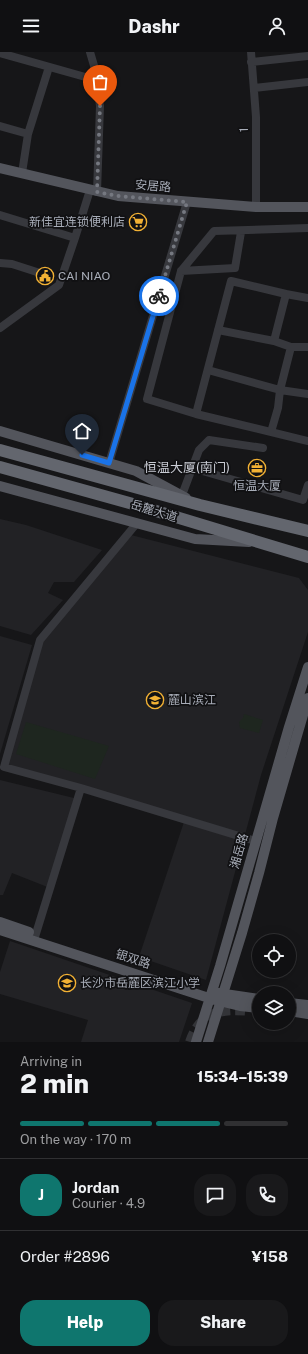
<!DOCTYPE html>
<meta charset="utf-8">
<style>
:root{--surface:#101012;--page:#19191b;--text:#f1f3f6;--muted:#9c9d9f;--line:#303032;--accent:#0f766e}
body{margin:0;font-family:"Public Sans","Noto Sans SC",sans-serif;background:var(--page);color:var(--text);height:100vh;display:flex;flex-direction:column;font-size:15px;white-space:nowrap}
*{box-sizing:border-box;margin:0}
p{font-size:13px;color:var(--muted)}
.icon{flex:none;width:22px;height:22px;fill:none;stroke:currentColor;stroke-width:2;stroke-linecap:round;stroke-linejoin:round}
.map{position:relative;height:990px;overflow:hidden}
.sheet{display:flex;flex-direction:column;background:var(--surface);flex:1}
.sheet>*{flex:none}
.fabs{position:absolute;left:252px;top:882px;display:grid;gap:8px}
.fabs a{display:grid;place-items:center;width:44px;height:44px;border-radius:50%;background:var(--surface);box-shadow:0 4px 16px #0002,0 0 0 1px var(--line);font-size:20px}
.pin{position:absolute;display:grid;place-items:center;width:34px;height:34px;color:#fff;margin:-41px -17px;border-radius:50% 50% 50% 0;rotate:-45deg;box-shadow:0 0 4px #0007}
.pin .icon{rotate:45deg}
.courier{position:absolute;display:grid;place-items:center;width:40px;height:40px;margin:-20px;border:3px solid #1a73e8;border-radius:50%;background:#fff;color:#222;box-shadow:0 1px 5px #0007}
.headline em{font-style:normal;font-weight:800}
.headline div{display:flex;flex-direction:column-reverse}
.headline{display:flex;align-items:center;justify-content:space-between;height:68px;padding:0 20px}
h1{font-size:26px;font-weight:800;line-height:30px}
.bar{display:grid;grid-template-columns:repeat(4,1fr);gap:6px 4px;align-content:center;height:48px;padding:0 20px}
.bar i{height:5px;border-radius:3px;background:var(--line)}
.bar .current{background:var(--accent)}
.bar p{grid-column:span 4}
.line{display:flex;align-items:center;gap:10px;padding:0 20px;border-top:1px solid var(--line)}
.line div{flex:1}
.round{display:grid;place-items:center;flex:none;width:42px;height:42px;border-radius:16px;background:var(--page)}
.cta{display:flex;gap:8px;margin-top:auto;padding:8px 20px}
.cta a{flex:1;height:46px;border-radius:16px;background:var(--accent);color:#fff;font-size:16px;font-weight:800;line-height:46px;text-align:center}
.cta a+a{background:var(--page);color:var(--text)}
header{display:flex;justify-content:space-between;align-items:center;height:52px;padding:0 20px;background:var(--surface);font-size:18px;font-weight:800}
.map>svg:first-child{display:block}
.built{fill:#222225}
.green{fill:#1e261f}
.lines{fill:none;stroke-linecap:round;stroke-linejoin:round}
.major-tunnel{stroke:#333438;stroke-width:10;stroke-dasharray:10 5;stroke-linecap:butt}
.minor{stroke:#37383d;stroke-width:8}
.major{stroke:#53555c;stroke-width:10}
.highway{stroke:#63666e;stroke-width:12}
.done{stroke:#757880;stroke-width:4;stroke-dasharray:0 7.2}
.route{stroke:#1a73e8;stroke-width:5}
.labels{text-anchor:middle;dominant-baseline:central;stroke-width:3.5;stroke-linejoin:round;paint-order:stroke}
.street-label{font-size:12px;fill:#a8adb8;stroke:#111113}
.poi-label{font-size:12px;fill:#a8adb8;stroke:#111113;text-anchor:start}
.neighbourhood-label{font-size:13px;fill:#c9ccd4;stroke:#111113}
</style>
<header><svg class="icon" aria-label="menu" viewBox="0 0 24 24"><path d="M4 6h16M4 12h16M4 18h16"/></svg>Dashr<svg class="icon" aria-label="person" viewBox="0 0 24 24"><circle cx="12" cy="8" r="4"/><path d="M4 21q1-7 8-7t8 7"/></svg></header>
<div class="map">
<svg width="308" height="990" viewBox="0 0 308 990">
<rect width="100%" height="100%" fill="#161618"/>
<path class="built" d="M0 467 26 473 102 498 74 530H54L48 541 63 548 31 583 0 574Z
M131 483 299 526 308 538V580L261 723 206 928 139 905 185 767 4 715 40 588Z
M0 584 32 593 0 702Z
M0 728 74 746 50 836 12 821 3 843H0Z
M10 889 192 951 179 990H81L88 968 0 942V920Z"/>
<path class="green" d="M244 662 263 668 259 681 240 676 239 670 243 666Z
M26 670 109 694 95 727 16 702Z"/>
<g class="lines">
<path class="major-tunnel" d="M190 990C200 960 221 956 250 959"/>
<path class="minor" d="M90 0 95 17 100 54 97 140
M251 0 256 65V155
M0 1 96 28
M251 10 308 4
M254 36 308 30
M0 74 28 82
M22 121 28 82 49 15
M0 163 75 186 90 138
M308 176 214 179 181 219 147 347 196 362 308 389
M0 211 12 212 43 222
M181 219 235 216 241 180
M286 242 308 246
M0 276 59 233 75 186
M218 278 274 289 291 295H308
M208 318 280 338 291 295
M196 362 231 229 286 242 274 289
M271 380 278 356 280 338 308 342
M109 411 187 150
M192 416 303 448 308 433
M182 443 199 398 209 388 263 396
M81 736 255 789
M34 888 81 736 4 715 40 588 137 471"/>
<path class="major" d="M0 116 118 144 256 155H308
M0 379 136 419 186 446
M0 434 195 487 249 490
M0 870 29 880
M0 878 215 948 240 954 259 956
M218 941 259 947
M289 951 308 953
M289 959 308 962
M196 990 220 914 289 675 308 615
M208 990 242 881 259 821 273 766 308 646"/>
<path class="highway" d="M0 398 200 453 308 479
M0 415 133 452 308 505"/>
</g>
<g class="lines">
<path class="done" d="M100 54 97 140 118 144 187 150 159 244"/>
<path class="route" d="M82 403 109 411 159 244"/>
</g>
<defs>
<symbol id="supermarket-ring" viewBox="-11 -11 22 22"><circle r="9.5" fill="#111113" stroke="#f2b134" stroke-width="1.5"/><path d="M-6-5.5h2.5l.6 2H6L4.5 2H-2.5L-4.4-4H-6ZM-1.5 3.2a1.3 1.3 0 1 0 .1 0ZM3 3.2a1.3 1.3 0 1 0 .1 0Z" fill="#f2b134"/></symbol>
<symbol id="civic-ring" viewBox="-11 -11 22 22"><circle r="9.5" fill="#111113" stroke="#f2b134" stroke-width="1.5"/><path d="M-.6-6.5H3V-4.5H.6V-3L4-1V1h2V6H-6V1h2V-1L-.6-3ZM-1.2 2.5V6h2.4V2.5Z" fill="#f2b134"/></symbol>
<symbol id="office-ring" viewBox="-11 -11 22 22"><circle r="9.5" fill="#111113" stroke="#f2b134" stroke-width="1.5"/><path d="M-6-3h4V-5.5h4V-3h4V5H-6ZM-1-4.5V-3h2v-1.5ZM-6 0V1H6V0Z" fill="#f2b134"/></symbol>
<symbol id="school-ring" viewBox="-11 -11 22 22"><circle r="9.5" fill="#111113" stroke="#f2b134" stroke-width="1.5"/><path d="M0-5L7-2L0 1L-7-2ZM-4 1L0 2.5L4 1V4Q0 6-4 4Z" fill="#f2b134"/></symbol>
</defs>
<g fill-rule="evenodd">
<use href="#supermarket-ring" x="128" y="160" width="20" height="20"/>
<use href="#civic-ring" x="35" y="214" width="20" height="20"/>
<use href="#office-ring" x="247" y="406" width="20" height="20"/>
<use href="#school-ring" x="145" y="638" width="20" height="20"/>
<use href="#school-ring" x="57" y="921" width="20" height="20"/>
</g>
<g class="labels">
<g class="street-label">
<text transform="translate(244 78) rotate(-91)">1</text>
<text transform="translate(153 134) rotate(5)">安居路</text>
<text transform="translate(154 459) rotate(17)">岳麓大道</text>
<text transform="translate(239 799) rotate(-74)">湘岳路</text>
<text transform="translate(133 907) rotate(18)">银双路</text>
</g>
<g class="poi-label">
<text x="125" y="170" text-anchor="end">新佳宜连锁便利店</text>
<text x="58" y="224">CAI NIAO</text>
<text x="257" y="434" text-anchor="middle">恒温大厦</text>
<text x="168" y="648">麓山滨江</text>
<text x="80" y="931">长沙市岳麓区滨江小学</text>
</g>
<g class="neighbourhood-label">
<text x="187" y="415">恒温大厦(南门)</text>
</g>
</g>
</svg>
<div class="fabs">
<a><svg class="icon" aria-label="locate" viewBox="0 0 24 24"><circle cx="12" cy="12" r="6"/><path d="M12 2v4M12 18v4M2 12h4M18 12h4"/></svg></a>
<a><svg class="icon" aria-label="layers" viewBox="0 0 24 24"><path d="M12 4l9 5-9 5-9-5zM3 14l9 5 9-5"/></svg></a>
</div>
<div class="pin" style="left:100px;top:54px;background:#ea580c"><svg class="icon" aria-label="bag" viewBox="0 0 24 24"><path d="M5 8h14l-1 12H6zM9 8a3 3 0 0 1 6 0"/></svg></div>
<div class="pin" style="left:82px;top:403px;background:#1f2937"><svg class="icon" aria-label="home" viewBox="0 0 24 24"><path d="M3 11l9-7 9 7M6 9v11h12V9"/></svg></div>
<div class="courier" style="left:159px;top:244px"><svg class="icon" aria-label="bike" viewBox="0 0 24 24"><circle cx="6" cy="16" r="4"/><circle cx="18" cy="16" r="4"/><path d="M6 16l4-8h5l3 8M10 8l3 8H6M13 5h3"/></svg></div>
</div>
<section class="sheet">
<div class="headline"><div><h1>2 min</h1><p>Arriving in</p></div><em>15:34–15:39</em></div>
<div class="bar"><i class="current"></i><i class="current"></i><i class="current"></i><i></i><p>On the way · 170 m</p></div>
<div class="line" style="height:72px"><b class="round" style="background:var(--accent);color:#fff">J</b><div><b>Jordan</b><p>Courier · 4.9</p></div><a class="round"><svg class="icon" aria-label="chat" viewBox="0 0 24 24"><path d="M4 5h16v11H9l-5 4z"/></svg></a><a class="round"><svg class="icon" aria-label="phone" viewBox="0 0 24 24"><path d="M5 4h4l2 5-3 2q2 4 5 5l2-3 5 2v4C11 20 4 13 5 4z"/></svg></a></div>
<div class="line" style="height:52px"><div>Order #2896</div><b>¥158</b></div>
<div class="cta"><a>Help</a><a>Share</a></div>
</section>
